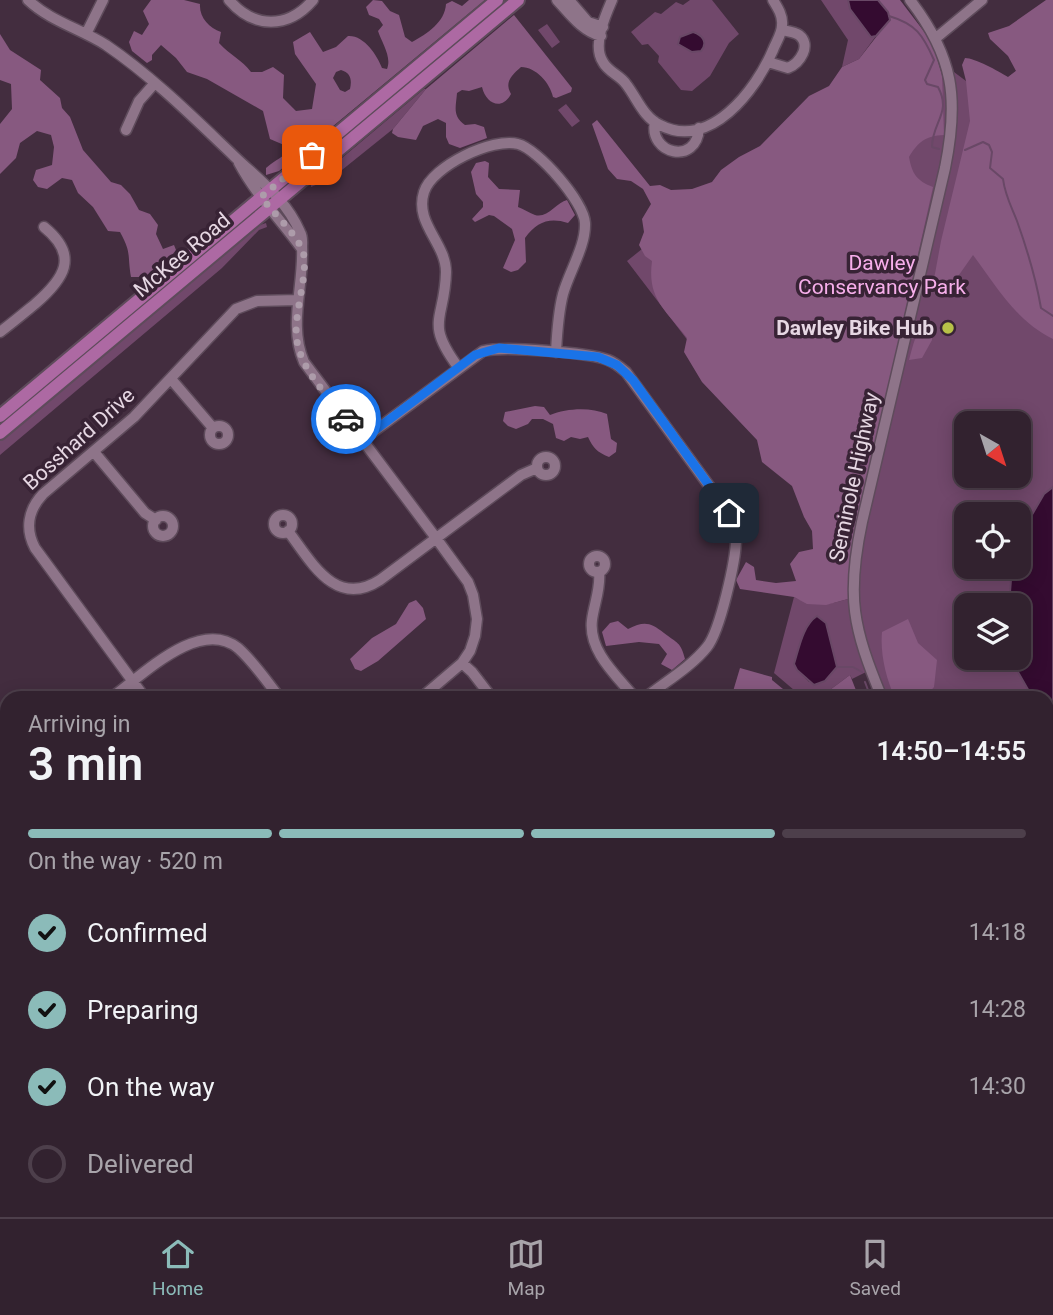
<!DOCTYPE html>
<meta charset="utf-8">
<style>
:root{--surface:#32222f;--page:#3d2f3b;--text:#f1f3f6;--muted:#a8a4aa;--line:#4d3f4b;--accent:#8bbbb9}
body{margin:0;font-family:Roboto,sans-serif;background:var(--page);color:var(--text);height:100vh;display:flex;flex-direction:column;font-size:26px;white-space:nowrap}
*{box-sizing:border-box;margin:0}
p{font-size:23px;color:var(--muted)}
.icon{flex:none;width:38px;height:38px;fill:none;stroke:currentColor;stroke-width:2;stroke-linecap:round;stroke-linejoin:round}
.map{position:relative;flex:1;overflow:hidden}
.sheet{position:absolute;left:0px;top:691px;width:1054px;height:527px;display:flex;flex-direction:column;background:var(--surface);border-radius:21px 21px 0 0;box-shadow:0 4px 18px #0003,0 0 0 2px var(--line)}
.sheet>*{flex:none}
.needle{width:46px;rotate:141deg}
.fabs{position:absolute;left:954px;top:411px;display:grid;gap:14px}
.fabs a{display:grid;place-items:center;width:77px;height:77px;border-radius:14px;background:var(--surface);box-shadow:0 4px 18px #0003,0 0 0 2px var(--line);font-size:35px}
.pin{position:absolute;display:grid;place-items:center;width:60px;height:60px;color:#fff;margin:-30px;border-radius:14px;box-shadow:0 4px 10px #0006}
.courier{position:absolute;display:grid;place-items:center;width:70px;height:70px;margin:-35px;border:5px solid #1a73e8;border-radius:50%;background:#fff;color:#222;box-shadow:0 2px 9px #0007}
.head em{font-style:normal;font-weight:600}
.head div{display:flex;flex-direction:column-reverse}
.head{display:flex;align-items:center;justify-content:space-between;height:119px;padding:0 28px}
h1{font-size:46px;font-weight:600;line-height:52px}
.bar{display:grid;grid-template-columns:repeat(4,1fr);gap:10px 7px;align-content:center;height:84px;padding:0 28px}
.bar i{height:9px;border-radius:5px;background:var(--line)}
.bar .active{background:var(--accent)}
.bar p{grid-column:span 4}
ol{padding:0 28px;list-style:none}
li{display:flex;align-items:center;gap:21px;height:77px}
li p{margin-inline-start:auto}
li .icon{padding:7px;border-radius:50%;background:var(--accent);color:#111;stroke-width:4}
li:last-child{color:var(--muted)}
li i{width:38px;height:38px;border:4px solid var(--line);border-radius:50%}
.dock{display:flex;justify-content:space-around;align-items:center;height:98px;border-top:2px solid var(--line);background:var(--surface);font-size:19px;color:var(--muted)}
.dock a{display:grid;justify-items:center;gap:4px}
.dock .active{color:var(--accent)}
.map>svg:first-child{display:block}
.green{fill:#71486b;fill-rule:evenodd}
.forest{fill:#875980;fill-rule:evenodd}
.water{fill:#340b30;stroke:#694866;stroke-width:2}
.lines{fill:none;stroke-linecap:round;stroke-linejoin:round}
.stream{stroke:#694866;stroke-width:2}
.minor-casing{stroke:#5e4b5b;stroke-width:13}
.major-casing{stroke:#5e4b5b;stroke-width:16}
.minor{stroke:#8e7489;stroke-width:10}
.major{stroke:#ad69a3;stroke-width:12}
.done{stroke:#ad9caa;stroke-width:7;stroke-dasharray:0 12.6}
.route{stroke:#1a73e8;stroke-width:9}
.poi-dot{fill:#b7c148;stroke:#382335;stroke-width:2.5}
.labels{text-anchor:middle;dominant-baseline:central;stroke-width:7;stroke-linejoin:round;paint-order:stroke}
.street-label{font-size:21px;fill:#e6d7e3;stroke:#382335}
.park-label{font-size:21px;fill:#f7afeb;stroke:#382335}
.poi-label{font-size:21px;font-weight:bold;fill:#e6d7e3;stroke:#382335;text-anchor:end}
</style>
<div class="map">
<svg width="1053" height="1217" viewBox="0 0 1053 1217">
<rect width="100%" height="100%" fill="#432d3f"/>
<path class="green" d="M690 0H712L739 34 729 43 710 76 692 91 681 90 658 62 659 56 648 44 642 45 631 32 655 12 661 14 676 2 683 5Z
M821 0H848L850 9 871 37 876 36 859 59 842 67 848 40Z
M547 24 560 42 552 48 538 30Z
M1053 41V896L1047 904 1046 698H887C866 648 855 611 861 556L851 554 627 261 677 221 932 42 942 75 954 72 966 81 981 99ZM966 424H1018V476H966ZM966 514H1018V567H966ZM966 606H1018V658H966Z
M424 89H426L393 129 332 178 311 187V184Z
M566 104 580 121 572 127 558 110Z
M266 223 267 227 259 230 222 268 0 455V439L260 225Z
M794 597C814 607 828 605 848 599L853 628 866 672 852 679 850 675 819 698 801 696 774 673ZM826 624 837 667 809 682 797 670Z
M1047 1118 1053 1133V1217H620L628 1211H1046Z"/>
<path class="forest" d="M151 0H184L200 4C199 17 209 28 221 32L219 43C230 55 242 60 251 72H262L273 67 284 75 283 98 296 111 312 109 316 84 295 54 293 42 310 32 323 52 336 47 348 36C364 35 377 55 382 68L387 69C392 57 382 43 378 31L383 25 379 19 369 15 366 7 373 0 382 1 390 11 399 15 405 37 412 42C427 34 445 22 446 4L452 1 462 6 469 0H485L279 171 266 175V168C275 160 284 157 291 148L270 139 263 111 207 79 187 72 176 58 161 45 152 55V60L147 63 132 51 129 42 134 31 142 35 149 24 143 11ZM341 70C351 73 352 80 350 89L345 92 340 90 333 78 336 72Z
M878 0H900L932 42 942 75 944 135C925 136 918 142 909 157 912 174 917 181 933 187L851 554 848 599 826 605 807 604 794 597 740 589 736 580 746 562 754 567 756 580 776 583 796 581 790 564 799 552 813 549 812 531 804 517 792 486 762 462 757 440 702 382 684 352 687 338C665 309 647 299 652 261L645 256 639 245 644 232 642 219 651 204 643 189 631 181 617 179 608 169 592 124 597 120 650 186 660 185 671 190 692 189 712 182 721 170 739 157 760 146 809 96 829 86 842 67 859 59 880 32 888 12Z
M1046 0H1053V339C1017 322 996 286 973 255L947 292 942 295 935 294 932 290 941 241 970 121 966 81 962 65 965 58C975 58 998 71 1008 77L1016 71 1008 56 990 39 988 33 1009 26Z
M514 15 572 88 571 92 556 98 553 97C550 83 536 67 521 67 512 75 504 82 511 94 502 111 486 104 482 87L469 91 462 90 457 93C456 107 452 116 465 125L475 124 484 127 487 138 460 148 449 144 446 137V123L438 119 423 126 416 140 398 137 392 133 393 129 426 89Z
M0 34 10 50 41 70 40 80 60 98 62 108 70 117 83 150 111 182 121 185 130 194 139 210 150 214 158 225 156 234 163 249 174 245 176 250C168 261 155 270 144 277H131C127 254 132 254 120 232L108 231 93 207 78 193 72 180 62 178 47 189 38 187 33 180 36 170 52 165 54 147 51 135 37 131 20 143 16 158 0 174V124L12 109 11 84 0 80Z
M485 161 489 163 488 177 499 189 520 190 518 207C523 209 530 213 535 215 547 219 557 202 567 200L575 215 568 223C549 217 537 222 525 238L526 262 518 270 511 272 503 268 515 240 512 229 494 216 489 215 475 222 472 219 483 207V202L476 194 471 172 476 163Z
M925 323 932 326V340L922 358 909 360C913 346 915 333 925 323Z
M535 406 544 407 550 415C567 408 591 407 607 414L611 439 617 443 616 452 609 457C597 452 593 448 588 437L580 439 571 437 564 441 556 438 553 424 543 419H532L528 424 516 429 508 426 503 421 505 412Z
M416 600 423 608 426 619 378 661 361 671 355 669 350 659 372 638 396 624 409 603Z
M908 619 918 643 937 660 934 687 927 695 929 698H895C886 678 880 654 882 632Z
M618 621 628 629C644 621 650 622 664 633 677 643 681 642 685 659L672 670 661 664 667 654 659 644 639 642 606 646 602 632 610 623Z
M740 668 772 677V680L794 698H731Z
M850 675 859 698H819Z
M1047 1118 1053 1133V1217H765L770 1211H1046Z
M7 1134V1211H33L26 1217H0V1140Z"/>
<path class="water" d="M848 0H878L888 12 890 20 876 36 871 37 850 9Z
M693 32C703 35 708 43 701 51L692 52 678 44 680 37Z
M1053 487V802L1047 786 1051 752 1047 736 1046 698H1030V693L1010 658H1018V606L1009 605 1012 567H1018L1019 537 1044 494Z
M817 616 826 623 837 667 825 681 814 685 797 670 794 664C799 648 803 625 817 616Z"/>
<g class="lines">
<path class="stream" d="M889 16C916 24 923 35 934 60L925 80 927 84 938 87C952 113 932 122 932 147L939 149
M965 150 983 142 989 145 992 152 990 168 1003 179C1005 195 1011 206 1017 221 1027 249 1036 279 1041 308L1053 316
M837 667H853L862 672
M865 682 871 698
M1046 819 1053 809
M767 1217 773 1211"/>
<defs>
<path id="minor" d="M28 0C50 21 81 29 106 45 153 77 194 118 234 156 259 180 286 199 300 232 303 237 302 242 302 247 304 286 288 325 304 362L436 538 468 582 473 595 477 619 475 636 470 651 462 663 421 698
M229 0C254 29 288 29 313 0
M557 0C570 14 582 31 601 36
M569 0 588 22 603 27
M612 0C605 16 592 46 603 62 608 72 620 75 626 84 637 98 643 117 660 125 710 151 756 90 773 50 776 42 782 34 782 25 783 16 778 8 773 0
M86 34 103 0
M936 38 982 0
M768 62 788 68C800 63 812 45 799 35 795 32 787 31 782 30
M655 122C648 154 697 166 699 128
M126 130 139 101 154 84
M239 163C256 195 281 220 302 249
M0 332C12 323 24 313 35 304 64 279 80 256 44 227
M458 367C424 321 445 320 446 272 446 243 414 223 424 192 432 166 493 137 518 144 538 149 584 202 585 223 586 246 569 272 563 294 558 313 557 333 556 352
M171 379 213 428
M210 435a9 9 0 1 1 18 0a9 9 0 1 1-18 0Z
M362 440 483 351C504 346 587 352 608 360 614 362 620 367 626 372L729 513C733 521 736 530 736 539 736 560 720 631 707 647 691 667 665 682 645 698
M94 452 145 513 156 520
M537 466a9 9 0 1 1 18 0a9 9 0 1 1-18 0Z
M274 524a9 9 0 1 1 18 0a9 9 0 1 1-18 0Z
M153 526a10 10 0 1 1 20 0a10 10 0 1 1-20 0Z
M288 531C311 561 335 609 380 580L521 475 537 468
M589 564a8 8 0 1 1 16 0a8 8 0 1 1-16 0Z
M599 572C601 588 594 604 592 620 588 651 617 676 635 698
M462 663 472 672 492 698
M111 698C142 676 199 617 238 648 254 662 267 682 280 698
M145 698 35 548C25 529 28 510 43 494L134 417 236 309 257 301 298 300
M882 698C853 628 846 597 862 522L945 168C959 99 954 57 910 0
M0 770 7 780
M0 929 7 927
M0 944 7 946
M0 1088 7 1082
M1046 1092 1053 1108
M0 1103 7 1113
M88 1211 102 1214 118 1211
M271 1211 276 1217
M401 1211 406 1217
M77 1217 80 1211
M444 1217 452 1211
M605 1217 613 1211"/>
<path id="major" d="M0 416 497 0
M0 433 518 0"/>
</defs>
<use href="#minor" class="minor-casing"/>
<use href="#major" class="major-casing"/>
<use href="#minor" class="minor"/>
<use href="#major" class="major"/>
</g>
<g class="lines">
<path class="done" d="M312 155 261 197C274 214 293 230 302 249 311 269 292 316 297 341 302 371 328 396 346 419"/>
<path class="route" d="M346 419 362 440 475 355 499 348 598 357 617 365 633 380 729 513"/>
</g>
<circle class="poi-dot" cx="948" cy="328" r="7"/>
<g class="labels">
<g class="street-label">
<text transform="translate(182 255) rotate(-40)">McKee Road</text>
<text transform="translate(79 439) rotate(-42)">Bosshard Drive</text>
<text transform="translate(854 477) rotate(-78)">Seminole Highway</text>
</g>
<g class="park-label">
<text x="882" y="263">Dawley<tspan x="882" dy="24">Conservancy Park</tspan></text>
</g>
<g class="poi-label">
<text x="934" y="328">Dawley Bike Hub</text>
</g>
</g>
</svg>
<div class="fabs">
<a><svg class="needle" viewBox="-14 -14 28 28"><path d="M0-13l5 13h-10z" fill="#e53935"/><path d="M0 13l5-13h-10z" fill="#a8a4aa"/></svg></a>
<a><svg class="icon" aria-label="locate" viewBox="0 0 24 24"><circle cx="12" cy="12" r="6"/><path d="M12 2v4M12 18v4M2 12h4M18 12h4"/></svg></a>
<a><svg class="icon" aria-label="layers" viewBox="0 0 24 24"><path d="M12 4l9 5-9 5-9-5zM3 14l9 5 9-5"/></svg></a>
</div>
<div class="pin" style="left:312px;top:155px;background:#ea580c"><svg class="icon" aria-label="bag" viewBox="0 0 24 24"><path d="M5 8h14l-1 12H6zM9 8a3 3 0 0 1 6 0"/></svg></div>
<div class="pin" style="left:729px;top:513px;background:#1f2937"><svg class="icon" aria-label="home" viewBox="0 0 24 24"><path d="M3 11l9-7 9 7M6 9v11h12V9"/></svg></div>
<div class="courier" style="left:346px;top:419px"><svg class="icon" aria-label="car" viewBox="0 0 24 24"><path d="M5 17H2v-5l4-1 3-4h7l3 4 3 1v5h-3M9 17h6M6 11h13"/><circle cx="7" cy="17" r="2"/><circle cx="17" cy="17" r="2"/></svg></div>
<section class="sheet">
<div class="head"><div><h1>3 min</h1><p>Arriving in</p></div><em>14:50–14:55</em></div>
<div class="bar"><i class="active"></i><i class="active"></i><i class="active"></i><i></i><p>On the way · 520 m</p></div>
<ol>
<li><svg class="icon" aria-label="check" viewBox="0 0 24 24"><path d="M5 12l5 5 9-10"/></svg>Confirmed<p>14:18</p></li>
<li><svg class="icon" aria-label="check" viewBox="0 0 24 24"><path d="M5 12l5 5 9-10"/></svg>Preparing<p>14:28</p></li>
<li><svg class="icon" aria-label="check" viewBox="0 0 24 24"><path d="M5 12l5 5 9-10"/></svg>On the way<p>14:30</p></li>
<li><i></i>Delivered</li>
</ol>
</section>
</div>
<nav class="dock">
<a class="active"><svg class="icon" aria-label="home" viewBox="0 0 24 24"><path d="M3 11l9-7 9 7M6 9v11h12V9"/></svg>Home</a>
<a><svg class="icon" aria-label="map" viewBox="0 0 24 24"><path d="M3 6l6-2 6 2 6-2v14l-6 2-6-2-6 2zM9 4v14M15 6v14"/></svg>Map</a>
<a><svg class="icon" aria-label="saved" viewBox="0 0 24 24"><path d="M7 4h10v16l-5-4-5 4z"/></svg>Saved</a>
</nav>
